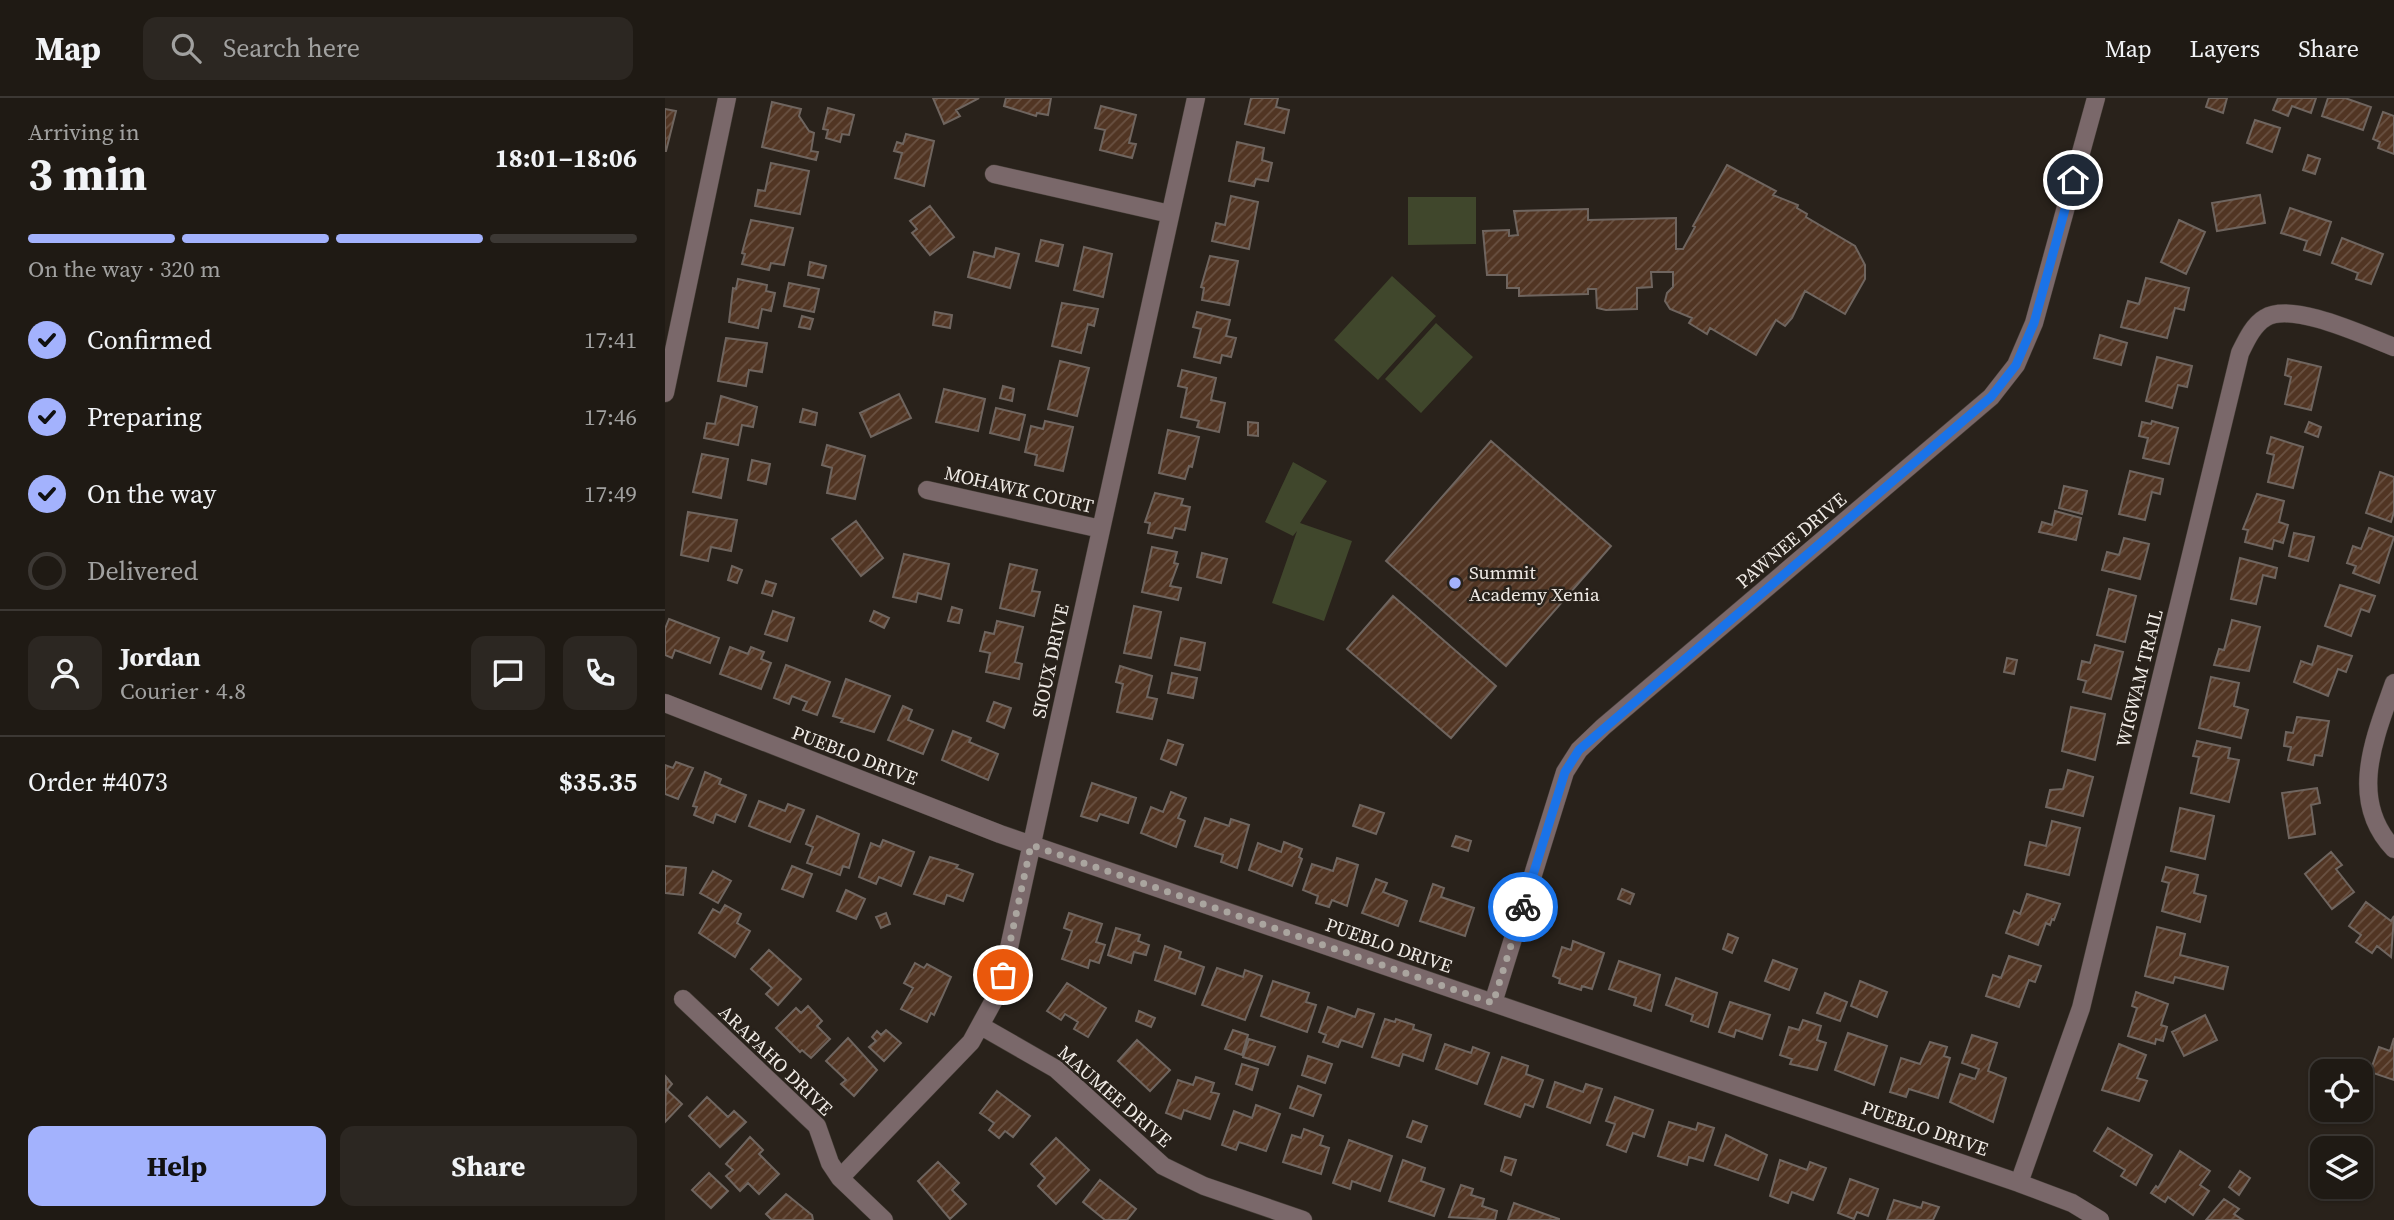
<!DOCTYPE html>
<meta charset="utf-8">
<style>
:root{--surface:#1f1a14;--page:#2c2722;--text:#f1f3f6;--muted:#a1a1a0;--line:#3c3834;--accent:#a3b2fd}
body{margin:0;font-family:"Source Serif 4",serif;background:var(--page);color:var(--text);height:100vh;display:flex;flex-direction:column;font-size:26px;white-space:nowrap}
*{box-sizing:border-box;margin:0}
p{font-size:23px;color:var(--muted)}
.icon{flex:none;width:38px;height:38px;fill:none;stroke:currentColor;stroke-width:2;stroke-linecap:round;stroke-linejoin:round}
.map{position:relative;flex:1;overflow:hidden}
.drawer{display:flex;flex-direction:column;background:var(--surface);width:665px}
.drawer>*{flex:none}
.buttons{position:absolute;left:1645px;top:961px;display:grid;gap:14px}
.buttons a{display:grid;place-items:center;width:63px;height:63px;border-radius:14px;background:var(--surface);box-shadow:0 2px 5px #0004,0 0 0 2px var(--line);font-size:35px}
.pin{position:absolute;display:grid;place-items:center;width:60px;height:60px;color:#fff;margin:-30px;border:4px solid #fff;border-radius:50%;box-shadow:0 2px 7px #0007}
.courier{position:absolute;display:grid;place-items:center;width:70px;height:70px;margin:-35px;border:5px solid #1a73e8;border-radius:50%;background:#fff;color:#222;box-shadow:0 2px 9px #0007}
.summary em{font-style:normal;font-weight:700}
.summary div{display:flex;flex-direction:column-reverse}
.summary{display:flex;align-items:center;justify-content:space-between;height:119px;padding:0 28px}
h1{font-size:46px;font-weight:700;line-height:52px}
.bar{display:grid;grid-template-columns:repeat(4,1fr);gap:10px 7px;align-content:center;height:84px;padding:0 28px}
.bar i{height:9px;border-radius:5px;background:var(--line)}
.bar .active{background:var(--accent)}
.bar p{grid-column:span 4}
.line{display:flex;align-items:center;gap:18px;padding:0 28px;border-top:2px solid var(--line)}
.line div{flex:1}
.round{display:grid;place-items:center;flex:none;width:74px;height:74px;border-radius:14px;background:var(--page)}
ol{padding:0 28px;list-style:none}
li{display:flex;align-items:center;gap:21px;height:77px}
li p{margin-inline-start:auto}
li .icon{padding:7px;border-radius:50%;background:var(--accent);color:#111;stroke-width:4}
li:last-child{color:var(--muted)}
li i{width:38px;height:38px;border:4px solid var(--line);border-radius:50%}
.action{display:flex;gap:14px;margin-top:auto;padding:14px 28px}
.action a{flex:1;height:80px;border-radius:14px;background:var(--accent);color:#111;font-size:28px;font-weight:700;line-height:80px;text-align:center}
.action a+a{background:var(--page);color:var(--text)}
header{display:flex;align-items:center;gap:42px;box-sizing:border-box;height:98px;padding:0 35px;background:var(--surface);border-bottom:2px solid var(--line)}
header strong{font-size:33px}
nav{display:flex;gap:38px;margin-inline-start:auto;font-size:24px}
.search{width:490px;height:63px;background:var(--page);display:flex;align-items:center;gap:18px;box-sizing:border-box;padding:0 24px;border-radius:14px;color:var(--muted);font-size:26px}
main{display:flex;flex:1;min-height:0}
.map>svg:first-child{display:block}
.park{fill:#40472c}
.building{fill:url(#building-hatch);stroke:#6f655f;stroke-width:2}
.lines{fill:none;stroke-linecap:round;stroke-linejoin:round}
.minor-casing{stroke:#453e37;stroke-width:19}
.minor{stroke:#7a686a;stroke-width:18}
.done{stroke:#aaa59f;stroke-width:7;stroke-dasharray:0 12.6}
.route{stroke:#1a73e8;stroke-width:9}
.poi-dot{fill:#a3b2fd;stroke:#29221b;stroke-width:2.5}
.labels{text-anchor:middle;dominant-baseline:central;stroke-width:5;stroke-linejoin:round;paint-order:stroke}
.street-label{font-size:19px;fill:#f0ebe6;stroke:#29221b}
.poi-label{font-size:19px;fill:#f0ebe6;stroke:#29221b;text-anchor:start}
</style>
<header>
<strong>Map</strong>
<div class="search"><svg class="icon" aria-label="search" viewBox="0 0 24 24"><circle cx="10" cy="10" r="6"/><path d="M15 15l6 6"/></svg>Search here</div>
<nav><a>Map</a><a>Layers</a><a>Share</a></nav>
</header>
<main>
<section class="drawer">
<div class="summary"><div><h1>3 min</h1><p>Arriving in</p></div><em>18:01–18:06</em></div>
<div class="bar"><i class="active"></i><i class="active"></i><i class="active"></i><i></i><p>On the way · 320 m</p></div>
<ol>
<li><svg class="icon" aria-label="check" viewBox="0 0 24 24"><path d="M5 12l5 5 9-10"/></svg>Confirmed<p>17:41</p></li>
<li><svg class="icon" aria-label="check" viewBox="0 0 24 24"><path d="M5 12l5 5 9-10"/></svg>Preparing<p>17:46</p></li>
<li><svg class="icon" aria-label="check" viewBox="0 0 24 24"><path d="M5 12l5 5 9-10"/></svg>On the way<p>17:49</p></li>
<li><i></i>Delivered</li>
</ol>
<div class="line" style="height:126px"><a class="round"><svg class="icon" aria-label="person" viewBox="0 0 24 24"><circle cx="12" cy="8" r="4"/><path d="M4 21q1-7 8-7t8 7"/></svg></a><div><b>Jordan</b><p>Courier · 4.8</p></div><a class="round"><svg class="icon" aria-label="chat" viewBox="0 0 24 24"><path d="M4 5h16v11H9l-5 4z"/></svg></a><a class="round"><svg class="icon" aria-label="phone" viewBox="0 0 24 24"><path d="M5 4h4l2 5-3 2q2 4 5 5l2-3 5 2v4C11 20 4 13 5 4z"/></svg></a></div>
<div class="line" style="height:91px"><div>Order #4073</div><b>$35.35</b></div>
<div class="action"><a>Help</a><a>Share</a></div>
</section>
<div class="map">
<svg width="1729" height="1122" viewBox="0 0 1729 1122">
<defs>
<pattern id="building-hatch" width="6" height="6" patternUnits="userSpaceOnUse" patternTransform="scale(1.75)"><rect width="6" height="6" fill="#513523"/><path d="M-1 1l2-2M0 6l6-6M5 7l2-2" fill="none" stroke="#6a5243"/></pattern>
</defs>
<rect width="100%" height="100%" fill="#29221b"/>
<path class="park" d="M743 99H811V146L743 147Z
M727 178 771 218 713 282 669 242Z
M771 225 808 259 756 315 720 281Z
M628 364 662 383 635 425 687 443 659 523 607 505 632 433 628 438 600 424Z"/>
<path class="building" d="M268 0H314L291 12 295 18 279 26Z
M341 0H386L383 17 372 15 371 18 339 8Z
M586 0H613L611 9 624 12 619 35 580 26Z
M1544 0H1562L1558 15 1541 9Z
M1613 0H1651L1646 15 1627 8 1623 18 1608 12Z
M1663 0H1680L1706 9 1698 32 1657 18Z
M107 4 136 11 134 18 144 33 149 35 146 53 153 54 151 62 97 49Z
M436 8 471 17 464 45 471 46 467 60 435 52 440 32 430 30Z
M163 10 189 17 184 37 177 36 175 44 161 40 163 32 158 31Z
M0 11 11 13 1 53H0Z
M1718 14 1729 18V56L1713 50 1715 44 1708 41Z
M1590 22 1615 30 1607 54 1582 45Z
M241 36 269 43 259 88 230 80 237 55 229 53 232 44 238 46Z
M572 44 599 50 597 62 607 65 603 83 591 81 589 88 564 83Z
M1643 57 1655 61 1650 76 1638 72Z
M106 65 144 73 135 116 90 108 93 92 100 93Z
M1062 67 1111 93 1108 97 1133 107 1132 110 1142 116 1141 119 1190 148 1200 167V181L1180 216 1140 193 1127 220 1120 228 1111 222 1091 257 1045 230 1042 236 1024 225 1027 220 1005 211 1000 203 1002 195 1008 189V174H986L987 189 972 190V211L941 212 932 210 931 191H923V196L854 198V190H842V177H822L818 133 844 132V138L853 137 849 113 923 111V122L1011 120V151H1018L1030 129 1028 128Z
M1595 97 1600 125 1552 133 1547 105Z
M566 98 593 104 584 151 547 143 551 125 560 127Z
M265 108 289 139 265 157 247 135 252 131 245 123Z
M1625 110 1666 124 1655 157 1639 152 1642 143 1616 135Z
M86 122 128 130 119 167 106 165 104 172 77 166 80 156 77 155Z
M1514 122 1540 134 1521 176 1496 164Z
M1677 140 1718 156 1706 186 1691 181 1693 175 1667 165Z
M376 142 398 147 393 168 371 163Z
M419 149 447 156 438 199 409 192Z
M331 150 354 156 345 190 303 179 309 154 329 159Z
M545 158 573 163 564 207 537 202 539 190 536 189Z
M145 164 161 168 158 180 143 177Z
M1481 180 1524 190 1519 212 1510 210 1502 240 1456 229 1463 203 1474 206Z
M73 181 102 187 101 193 110 195 106 213 97 211 93 230 64 224 68 190 71 191Z
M124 185 154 191 149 214 119 208Z
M397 205 433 211 429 228 423 226 416 255 387 248Z
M270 214 287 217 285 230 268 227Z
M532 214 565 222 561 238 571 240 566 259 557 257 555 265 529 259 536 231 528 229Z
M137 218 148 221 145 231 134 229Z
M1435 237 1462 245 1456 267 1429 260Z
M61 240 102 245 97 274 84 272 81 288 53 283Z
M1492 259 1527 268 1522 289 1513 287 1507 310 1481 303Z
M1623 261 1656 269 1646 312 1620 306 1626 279 1620 277Z
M395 263 424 270 412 318 383 311Z
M517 272 551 280 546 302 560 305 554 334 532 329 534 323 516 319 522 290 513 288Z
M338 288 349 291 347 303 335 300Z
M279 291 320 301 313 333 271 324Z
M234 296 246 320 206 339 195 315Z
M56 298 92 309 88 329 77 327 73 347 39 340 42 325 50 326Z
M331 310 360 317 354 342 325 335Z
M138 311 152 315 150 327 135 324Z
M380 323 408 329 398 373 370 367 372 357 360 354 366 328 378 331Z
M1487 323 1513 330 1504 366 1478 360 1483 340 1474 338 1477 324 1486 326Z
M583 324 593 325V338L583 337Z
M1644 324 1656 329 1653 339 1640 334Z
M503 332 534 339 527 369 524 368 520 381 494 375Z
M1606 339 1638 349 1628 390 1603 384 1609 357 1602 355Z
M826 343 946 448 841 568 721 463Z
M162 347 200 358 190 401 162 395 167 370 157 367Z
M37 356 63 361 56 400 28 394Z
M87 362 105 366 101 386 83 382Z
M1465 373 1498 381 1495 396 1487 394 1480 422 1454 416Z
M1715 374 1729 379V414L1726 424 1701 415Z
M1399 388 1422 393 1417 416 1394 410Z
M490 395 518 401 516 407 525 409 520 432 510 430 507 440 483 435 485 425 480 424Z
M1592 396 1619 403 1614 424 1623 427 1618 445 1609 442 1607 451 1580 444 1583 432 1578 431Z
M1390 413 1416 420 1411 442 1374 434 1377 424 1387 427Z
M23 414 72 422 66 453 46 449 43 463 16 457Z
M191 423 218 460 196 478 167 441Z
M1704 430 1729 439 1714 485 1688 475 1691 468 1682 465 1688 448 1696 451Z
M1629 435 1649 439 1643 463 1624 458Z
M1459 440 1484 446 1475 481 1437 472 1442 454 1454 457Z
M487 449 512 454 509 465 513 466 505 488 516 490 513 502 477 494Z
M537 455 562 461 556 485 532 479Z
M239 456 284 466 276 501 253 495 251 504 228 499Z
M1575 460 1612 470 1610 480 1598 477 1591 506 1566 501Z
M345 466 372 472 367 493 375 494 369 518 335 510Z
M67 468 77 472 72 485 63 482Z
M101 483 111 486 107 498 97 495Z
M1675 487 1710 498 1704 514 1696 511 1686 538 1660 528Z
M1444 491 1471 498 1460 544 1432 537Z
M728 498 831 588 786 640 682 551Z
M469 508 496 514 486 560 459 555Z
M287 509 297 512 294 525 283 523Z
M108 513 129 520 122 543 100 536Z
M209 513 224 520 219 530 205 523Z
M4 521 54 540 45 565 10 552 7 560 0 557V531Z
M1567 522 1595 529 1584 573 1549 567 1554 551 1559 552Z
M332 523 358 529 350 564 357 566 354 581 321 574 325 555 315 553 320 534 329 536Z
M516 540 540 545 535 572 510 567Z
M1430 547 1458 554 1446 601 1418 594 1421 583 1413 581 1417 563 1425 565Z
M1653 548 1687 558 1681 574 1673 571 1663 598 1629 584 1636 563 1647 567Z
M65 549 83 556 86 549 99 554 96 561 106 565 96 591 55 576Z
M1342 560 1352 562 1349 576 1339 574Z
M121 567 165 584 152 617 138 612 142 604 127 598 124 606 109 600Z
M455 568 487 578 482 599 492 601 487 621 452 614 458 586 451 584Z
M507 575 532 580 528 600 503 595Z
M1546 579 1574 585 1569 608 1583 612 1576 640 1534 630Z
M181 581 225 598 209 634 176 624 178 621 168 618Z
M329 604 346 610 339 630 322 623Z
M238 608 247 612 243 622 268 632 258 656 223 642Z
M1406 609 1440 616 1430 662 1397 653Z
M1632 619 1664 623 1657 658 1650 657 1648 667 1623 662 1626 649 1619 648 1621 634 1628 635Z
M288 633 306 640 304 644 333 656 323 682 277 662Z
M503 642 518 647 511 667 496 661Z
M1532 643 1565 650 1563 660 1574 662 1564 704 1526 695 1534 659 1528 658Z
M11 664 28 670 13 701 0 696V667L8 670Z
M1403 672 1428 679 1418 718 1381 709 1385 692 1398 691Z
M40 674 56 681 54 686 81 697 70 724 51 716 48 725 29 717 32 709 28 708Z
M427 685 471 700 463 725 435 716 432 723 416 718Z
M1652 690 1655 705 1646 707 1650 736 1624 740 1617 695Z
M506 694 521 700 513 720 520 723 511 749 476 735 486 709 498 714Z
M94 703 120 713 123 706 139 712 125 744 84 728Z
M695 707 719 715 711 736 688 728Z
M1515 710 1549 718 1540 761 1506 753Z
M152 718 194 736 184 770 178 768 175 777 142 765 148 749 141 746Z
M540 720 564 728 566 721 584 727 572 770 556 764 558 757 530 748Z
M1387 723 1415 730 1404 777 1360 767 1365 744 1381 748Z
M791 738 806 743 803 753 787 748Z
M218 742 249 754 236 788 214 779 211 786 194 779 206 745 215 749Z
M619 744 637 751 634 759 637 761 627 788 584 772 593 745 616 754Z
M1666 754 1677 767 1671 771 1689 794 1667 811 1640 776Z
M265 759 293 767 291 770 308 776 298 803 282 797 279 806 249 796Z
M672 760 693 767 682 808 667 802 664 809 651 805 653 798 638 792 647 766 668 773Z
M0 768 21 770 18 797 0 795Z
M127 768 147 776 138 799 117 791Z
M1501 769 1533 777 1529 795 1541 798 1535 824 1497 813 1504 785 1497 783Z
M48 773 66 783 53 805 35 795Z
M711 781 722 785 718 794 742 803 733 828 697 815Z
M768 786 779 790 776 799 809 810 800 838 755 823Z
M957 791 969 796 965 806 953 801Z
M181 792 200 801 191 821 172 813Z
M1362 796 1395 806 1389 822 1387 821 1385 827 1381 825 1373 847 1341 835 1349 813 1355 816Z
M1701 804 1726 823 1729 818 1726 859 1712 848 1707 855 1691 844 1696 837 1684 828Z
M60 807 76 816 72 825 85 833 70 859 34 835 48 811 55 815Z
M221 815 225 826 216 830 211 819Z
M404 815 437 826 431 844 440 847 434 865 425 862 423 870 397 861 407 833 399 830Z
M1492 829 1520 836 1515 857 1563 869 1558 891 1510 879 1508 885 1480 878Z
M451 830 475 837 473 843 484 847 481 857 469 854 466 865 443 857Z
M1063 836 1073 840 1067 855 1058 851Z
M908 843 939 855 927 891 917 888 916 892 894 885 895 881 888 878 897 849 906 852Z
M500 848 516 854 514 860 539 869 530 896 490 882Z
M104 852 136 881 113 907 101 896 107 890 86 871Z
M1344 858 1376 868 1370 884 1364 882 1354 909 1321 898 1328 877 1336 880Z
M1108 862 1132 871 1124 892 1100 883Z
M954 863 995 877 986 913 969 907 971 900 944 891Z
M250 865 259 870 262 866 286 879 269 917 266 915 262 924 236 911 248 890 239 885Z
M552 870 578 879 580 872 597 878 580 922 537 907Z
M1011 880 1052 895 1043 929 1026 923 1028 917 1001 907Z
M608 883 644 895 641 904 651 907 642 934 596 918Z
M1195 883 1222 894 1212 919 1186 908Z
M402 885 441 910 423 939 409 931 413 924 400 916 396 922 382 913Z
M1471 894 1503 906 1496 927 1502 929 1498 943 1491 941 1490 946 1463 938 1472 910 1467 908Z
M1160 895 1182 904 1175 923 1152 915Z
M1065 904 1105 917 1097 941 1071 932 1069 939 1054 934Z
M143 908 157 923 152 928 165 941 146 960 137 952 135 954 111 930 131 910 136 915Z
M663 909 690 919 693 911 709 916 697 949 676 942 673 949 658 944 661 937 654 934Z
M474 913 490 920 486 929 471 923Z
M1540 917 1552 942 1519 958 1507 934Z
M720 921 730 924 731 921 749 927 748 931 766 937 758 963 738 956 734 968 707 959Z
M1138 922 1156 928 1152 942 1161 945 1152 972 1125 966 1127 961 1115 957 1124 929 1134 932Z
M221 932 236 945 219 963 204 949 211 943 207 939 212 933 216 937Z
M568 932 583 937 577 957 560 951Z
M1183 935 1222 948 1209 987 1170 972Z
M1307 937 1332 945 1323 973 1341 980 1328 1024 1285 1004 1295 976 1310 981 1314 971 1297 965Z
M183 940 212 972 189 998 176 986 181 982 161 963Z
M1729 940V982L1705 974 1714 949 1725 953Z
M584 941 610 949 603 967 578 959Z
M472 942 505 972 485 993 453 963Z
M1265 944 1282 949 1279 958 1285 960 1273 1000 1244 991 1241 999 1225 994 1236 960 1255 966Z
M780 946 806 955 808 949 824 955 812 986 771 971Z
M1454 946 1481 957 1472 980 1482 983 1474 1003 1437 992Z
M643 958 667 966 660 985 637 977Z
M837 959 863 968 861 976 878 982 868 1009 860 1006 855 1019 820 1006Z
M577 966 593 971 587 992 571 986Z
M1 979 7 986 2 992 17 1006 0 1024Z
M531 979 549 985 546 994 554 996 545 1021 519 1012 516 1021 501 1015 513 982 528 987Z
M890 984 918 994 921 986 937 991 925 1025 882 1009Z
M633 988 656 997 648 1018 625 1010Z
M332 993 365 1018 348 1039 340 1033 334 1040 324 1032 329 1025 315 1015Z
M42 999 63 1019 69 1013 81 1024 55 1049 24 1018Z
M950 999 988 1012 979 1039 968 1035 961 1054 942 1047 950 1026 941 1023Z
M591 1007 615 1016 601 1053 574 1044 571 1052 557 1047 569 1013 587 1020Z
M748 1023 762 1028 756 1044 742 1039Z
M1004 1024 1031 1032 1033 1025 1049 1030 1038 1063 1024 1059 1022 1067 993 1058Z
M1443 1030 1487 1057 1471 1087 1456 1078 1460 1072 1429 1053Z
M639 1031 658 1038 655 1047 664 1050 656 1076 618 1064 627 1037 636 1040Z
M1061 1037 1102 1057 1093 1082 1050 1067Z
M85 1039 98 1052 94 1056 114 1076 94 1096 83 1085 75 1093 61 1078 68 1072 61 1066Z
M391 1040 424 1072 391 1106 373 1088 380 1080 366 1066Z
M684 1042 727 1058 715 1093 687 1083 685 1091 668 1085Z
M1515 1053 1545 1073 1535 1087 1544 1093 1528 1117 1503 1099 1500 1104 1486 1095 1491 1088 1493 1090Z
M840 1059 851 1062 846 1077 836 1073Z
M738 1062 760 1070 756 1083 779 1091 769 1118 724 1103Z
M1115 1062 1142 1072 1145 1064 1161 1070 1148 1102 1127 1094 1123 1105 1105 1098Z
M273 1064 294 1085 287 1092 301 1106 285 1121 253 1083Z
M1575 1073 1585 1080 1574 1097 1564 1089Z
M44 1075 63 1093 46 1110 27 1092Z
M1185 1081 1213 1091 1203 1118 1192 1114 1189 1121 1173 1115Z
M435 1082 471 1111 462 1122H440L418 1104Z
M796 1087 808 1091 806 1097 819 1101 817 1108 832 1113 830 1122 784 1119Z
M121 1096 147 1117 148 1122H107L101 1116Z
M1559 1101 1574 1111 1569 1116 1578 1122H1541Z
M1229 1102 1256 1110 1258 1104 1274 1109 1268 1122H1222Z
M849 1105 894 1121V1122H843Z"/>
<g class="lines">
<defs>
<path id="minor" d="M329 76 505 116
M0 295 62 0
M262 392 436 431
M1729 585C1710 639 1682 702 1729 751
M0 605 335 736 1354 1085 1407 1105 1435 1122
M18 901 152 1028 165 1065 175 1080 219 1122
M828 905 900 674 914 652 938 629 1326 299 1351 267 1369 225 1431 0
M316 928 391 971 498 1068 539 1088 638 1122
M175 1080 306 944 329 902 338 877 531 0
M1354 1085 1416 910 1575 255C1581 243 1588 227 1600 220 1627 203 1700 238 1729 249"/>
</defs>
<use href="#minor" class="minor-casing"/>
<use href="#minor" class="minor"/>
</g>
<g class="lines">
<path class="done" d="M338 877 366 747 828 905 858 809"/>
<path class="route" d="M858 809 900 674 914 652 1326 299 1351 267 1369 225 1408 82"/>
</g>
<circle class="poi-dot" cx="790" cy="485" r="7"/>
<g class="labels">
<g class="street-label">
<text transform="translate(354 391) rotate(13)">MOHAWK COURT</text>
<text transform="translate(1126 442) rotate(-40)">PAWNEE DRIVE</text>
<text transform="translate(385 563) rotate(-78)">SIOUX DRIVE</text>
<text transform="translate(1474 580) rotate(-76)">WIGWAM TRAIL</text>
<text transform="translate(190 657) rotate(21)">PUEBLO DRIVE</text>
<text transform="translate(724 847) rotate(19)">PUEBLO DRIVE</text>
<text transform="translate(111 962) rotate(44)">ARAPAHO DRIVE</text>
<text transform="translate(450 998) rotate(41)">MAUMEE DRIVE</text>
<text transform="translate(1260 1030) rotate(19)">PUEBLO DRIVE</text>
</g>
<g class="poi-label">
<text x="804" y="474">Summit<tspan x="804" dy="22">Academy Xenia</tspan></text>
</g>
</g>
</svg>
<div class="buttons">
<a><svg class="icon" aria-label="locate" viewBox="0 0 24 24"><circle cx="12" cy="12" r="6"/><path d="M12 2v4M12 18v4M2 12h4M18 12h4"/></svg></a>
<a><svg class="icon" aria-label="layers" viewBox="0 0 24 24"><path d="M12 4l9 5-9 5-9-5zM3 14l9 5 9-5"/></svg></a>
</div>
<div class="pin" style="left:338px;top:877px;background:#ea580c"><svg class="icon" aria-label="bag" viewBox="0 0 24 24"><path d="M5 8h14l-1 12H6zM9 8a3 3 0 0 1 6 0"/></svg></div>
<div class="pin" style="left:1408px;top:82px;background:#1f2937"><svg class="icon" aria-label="home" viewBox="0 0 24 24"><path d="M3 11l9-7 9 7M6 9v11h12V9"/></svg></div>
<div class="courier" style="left:858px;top:809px"><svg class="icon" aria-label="bike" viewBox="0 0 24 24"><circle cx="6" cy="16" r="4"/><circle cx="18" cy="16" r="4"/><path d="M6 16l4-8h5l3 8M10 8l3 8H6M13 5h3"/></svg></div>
</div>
</main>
